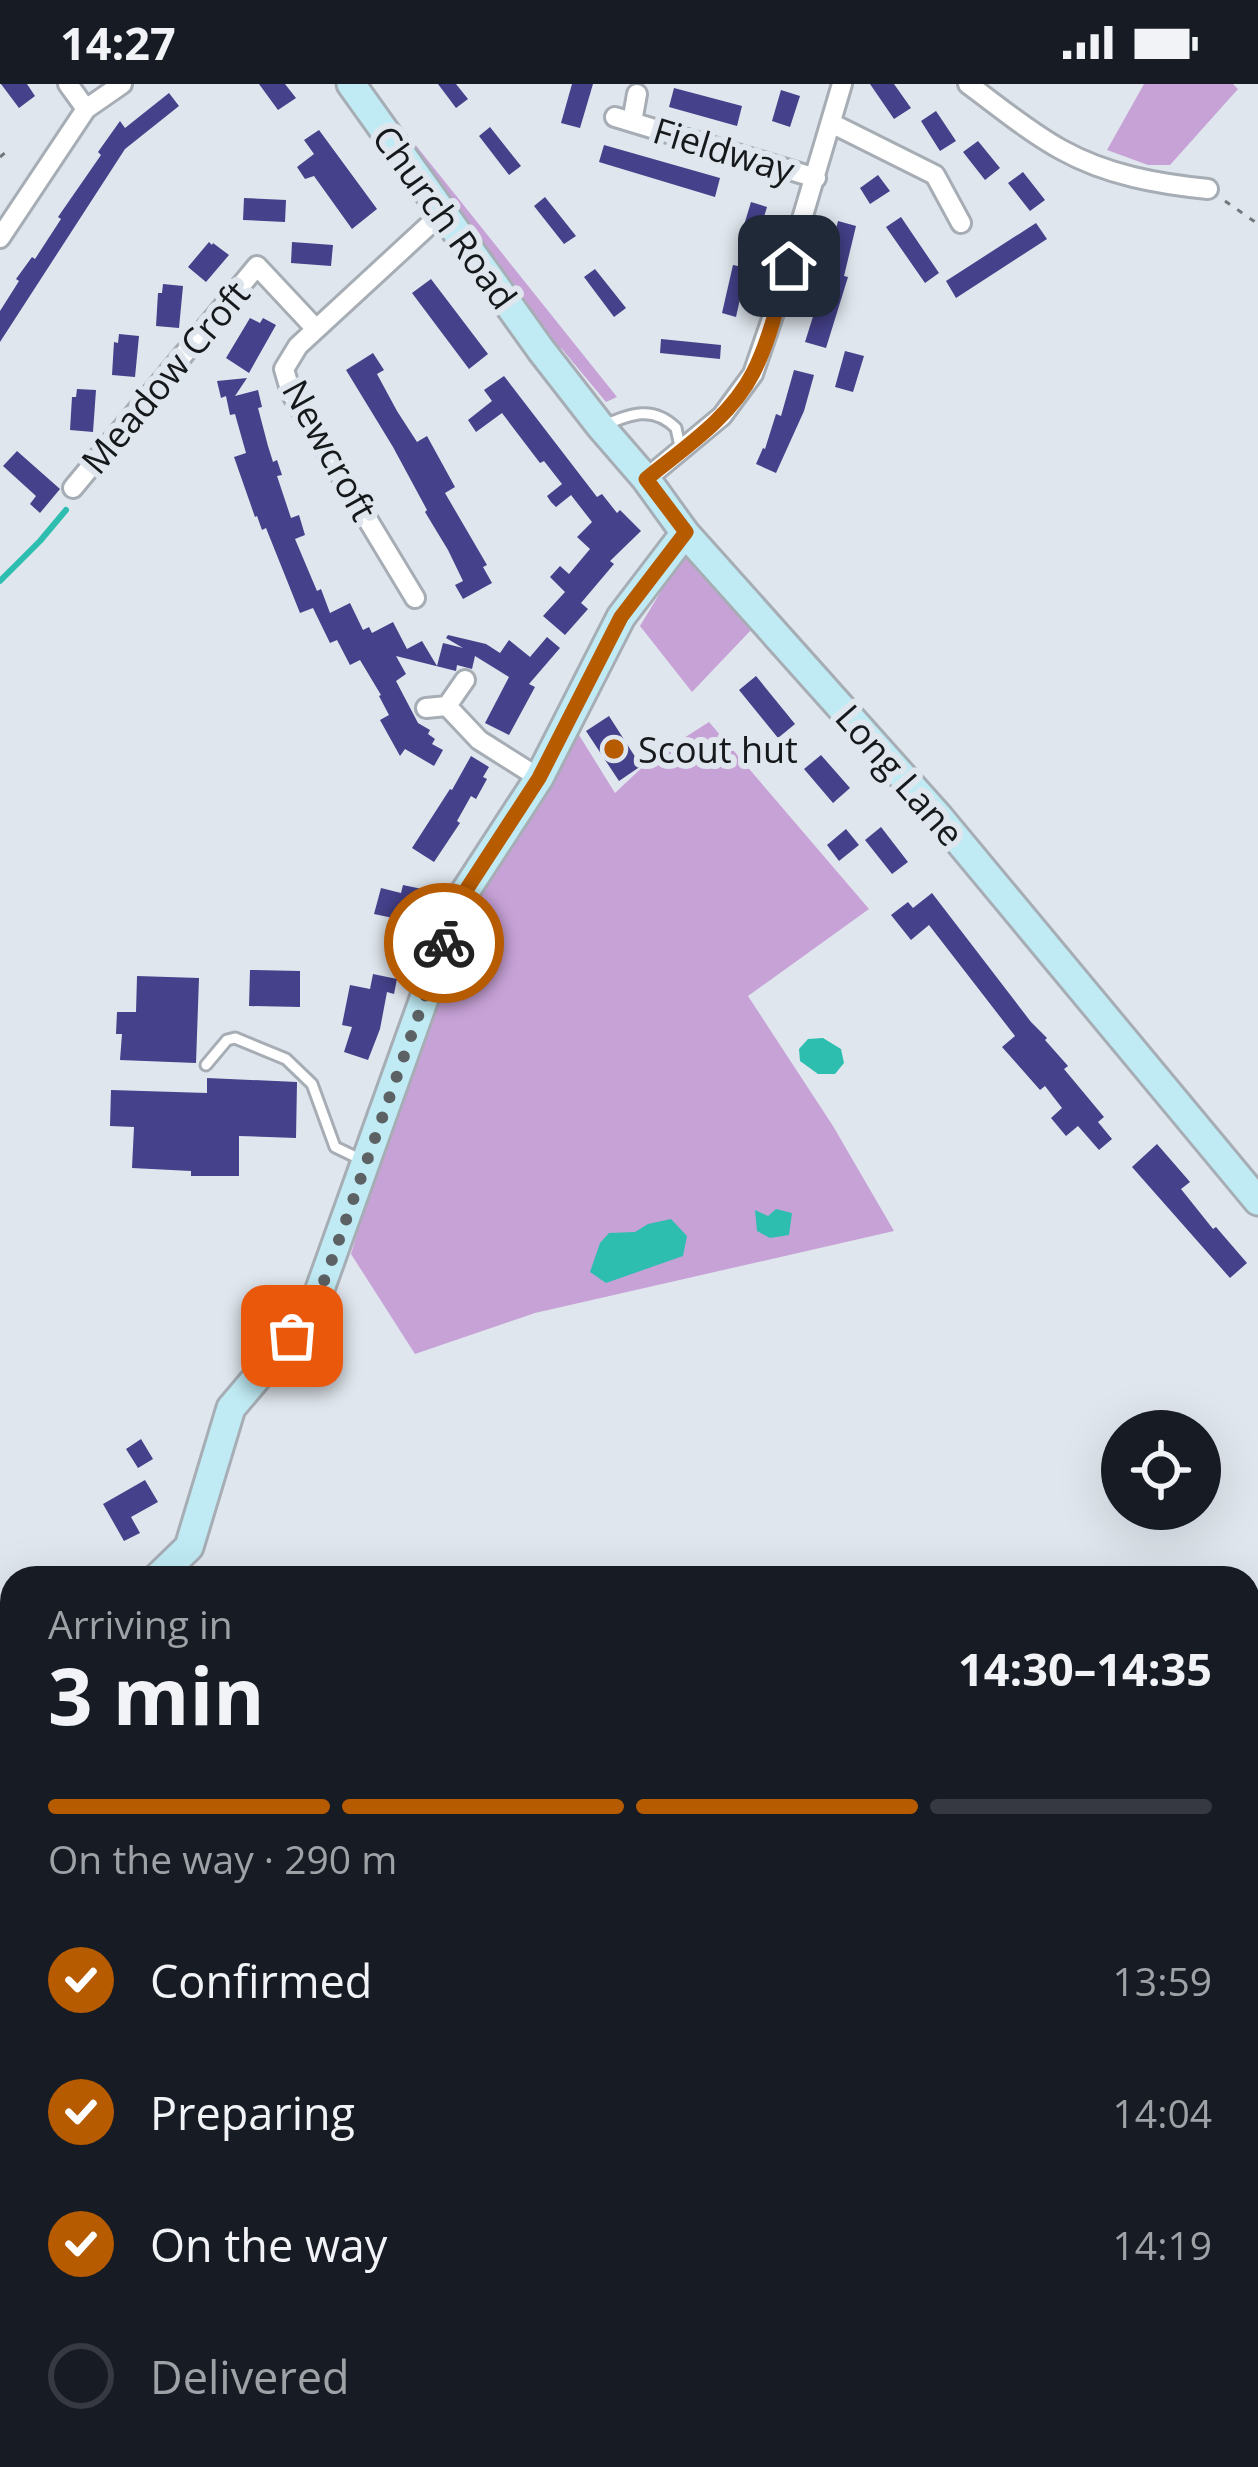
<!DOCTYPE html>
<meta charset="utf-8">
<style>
:root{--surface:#171b24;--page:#20242c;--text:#f1f3f6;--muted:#9ea1a6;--line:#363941;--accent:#b65b00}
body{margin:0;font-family:"Open Sans",sans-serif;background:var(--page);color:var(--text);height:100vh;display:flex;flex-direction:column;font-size:45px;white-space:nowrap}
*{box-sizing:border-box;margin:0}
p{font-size:39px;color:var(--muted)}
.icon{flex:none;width:66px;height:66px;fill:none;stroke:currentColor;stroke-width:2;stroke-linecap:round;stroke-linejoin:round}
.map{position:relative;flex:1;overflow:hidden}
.drawer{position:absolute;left:0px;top:1482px;width:1260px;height:903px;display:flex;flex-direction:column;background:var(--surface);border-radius:36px 36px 0 0;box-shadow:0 12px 48px #0002}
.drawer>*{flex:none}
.fabs{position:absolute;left:1101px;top:1326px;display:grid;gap:24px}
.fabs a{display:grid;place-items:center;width:120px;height:120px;border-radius:50%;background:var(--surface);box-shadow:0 12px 48px #0002;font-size:60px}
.pin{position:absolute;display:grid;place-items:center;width:102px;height:102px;color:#fff;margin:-51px;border-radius:24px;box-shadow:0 6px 18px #0006}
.courier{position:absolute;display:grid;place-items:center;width:120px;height:120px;margin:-60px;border:9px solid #b65b00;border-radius:50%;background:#fff;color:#222;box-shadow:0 3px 15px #0007}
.headline em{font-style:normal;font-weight:700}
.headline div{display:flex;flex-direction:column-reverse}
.headline{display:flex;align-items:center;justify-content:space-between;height:204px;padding:0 48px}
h1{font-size:78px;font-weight:700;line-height:90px}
.bar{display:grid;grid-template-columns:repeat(4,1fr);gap:18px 12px;align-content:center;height:144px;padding:0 48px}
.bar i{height:15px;border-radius:9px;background:var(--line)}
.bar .on{background:var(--accent)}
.bar p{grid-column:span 4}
ol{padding:0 48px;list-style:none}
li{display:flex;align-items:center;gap:36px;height:132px}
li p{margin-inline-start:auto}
li .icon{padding:12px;border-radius:50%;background:var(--accent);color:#fff;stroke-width:4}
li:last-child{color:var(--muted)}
li i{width:66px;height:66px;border:6px solid var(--line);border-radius:50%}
.status{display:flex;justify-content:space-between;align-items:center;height:84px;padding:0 60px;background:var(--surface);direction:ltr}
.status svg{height:33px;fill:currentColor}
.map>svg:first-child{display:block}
.green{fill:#c7a2d7}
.water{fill:#2dbeaf}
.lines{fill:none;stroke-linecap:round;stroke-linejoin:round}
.stream{stroke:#2dbeaf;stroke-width:6}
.building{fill:#45418b}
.lane-casing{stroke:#a7adb4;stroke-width:15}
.street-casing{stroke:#a7adb4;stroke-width:24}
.secondary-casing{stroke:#a7adb4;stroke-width:33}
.path{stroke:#73787c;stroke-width:3;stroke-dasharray:6 9;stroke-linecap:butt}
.lane{stroke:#fff;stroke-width:9}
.street{stroke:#fff;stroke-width:18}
.secondary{stroke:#c0ebf4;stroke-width:27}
.done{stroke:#5c6164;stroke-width:12;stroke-dasharray:0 21.6}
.route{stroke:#b65b00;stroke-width:15}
.poi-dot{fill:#b65b00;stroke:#dfe6ed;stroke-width:4.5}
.labels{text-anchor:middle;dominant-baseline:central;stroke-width:12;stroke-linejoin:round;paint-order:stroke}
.street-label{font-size:36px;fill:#16191b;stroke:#dfe6ed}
.poi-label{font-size:36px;fill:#16191b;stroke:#dfe6ed;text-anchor:start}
</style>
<div class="status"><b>14:27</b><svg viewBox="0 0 49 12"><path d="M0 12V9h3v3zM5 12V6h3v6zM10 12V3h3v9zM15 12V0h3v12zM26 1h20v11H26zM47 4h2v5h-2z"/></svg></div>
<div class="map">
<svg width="1258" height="2383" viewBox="0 0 1258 2383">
<rect width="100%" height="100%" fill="#dfe6ed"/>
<path class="green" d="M1144 0H1233L1238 5 1170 81H1148L1107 66Z
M374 9 617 313 606 318 562 265 543 252 375 21Z
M681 474H694L752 545 692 608 640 542Z
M709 638 869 825 748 912 833 1042 894 1147 535 1229 415 1270 351 1170 382 1065 464 832 579 651 615 709 651 675Z"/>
<path class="water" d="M823 954 841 965 844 979 835 990H818L800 977 799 965 808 955Z
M776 1125 792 1129 789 1151 770 1154 757 1147 755 1126 768 1132Z
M671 1135 687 1152 683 1172 606 1199 590 1188 600 1159 609 1149 635 1148 648 1140Z"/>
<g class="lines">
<path class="stream" d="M0 497 40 457 66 426
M1248 2004 1258 2001
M229 2373 232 2383"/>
</g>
<path class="building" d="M1 0H27L35 12 19 24Z
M259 0H285L296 14 278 26Z
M438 0H456L468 15 456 24Z
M572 0H593L580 44 561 39Z
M870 0H894L911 24 894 35Z
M674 4 742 22 737 42 669 23Z
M781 6 800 12 790 43 772 37Z
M169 9 179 22 125 65 0 258V227L19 197 16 195 32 173 35 175 61 135 58 133 101 71 98 68 120 37 125 44Z
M936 27 956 57 940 67 921 37Z
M490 43 521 82 509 91 479 52Z
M319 46 377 125 352 145 314 92 305 95 297 83 314 70 304 56Z
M978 57 1000 84 985 96 963 68Z
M604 61 720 94 715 113 599 78Z
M1023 88 1045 116 1030 127 1008 99Z
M878 91 890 107 870 120 860 104Z
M545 113 576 152 564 160 534 122Z
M244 114 286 116 285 138 243 136Z
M751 118 767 123 757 156 741 151Z
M901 133 939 189 925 199 886 143Z
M838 137 856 142 844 192 848 193 826 264 805 258 833 169H830Z
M1036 139 1047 155 956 214 946 197Z
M209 158 212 161 213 159 229 171 206 198 188 183Z
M292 158 333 161 331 182 291 179Z
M733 181 747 184 736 233 722 229Z
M595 185 626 224 614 233 584 193Z
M431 195 488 270 469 285 412 209Z
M163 200 183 202 179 244 156 242 158 209H162Z
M250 234 260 239 263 234 276 241 249 289 226 274Z
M119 250 139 252 135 293 112 291 114 258 118 259Z
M661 255 721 261 720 275 660 269Z
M845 267 864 272 853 308 835 303Z
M373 269 384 286 377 290 397 327 417 358 427 352 455 403 445 409 487 481 483 483 492 499 463 515 455 501 463 497 448 466 425 428 427 426 393 363 346 286Z
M794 286 814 291 804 327 776 389 756 380 763 364 765 365 776 330 781 332Z
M504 292 597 413 602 410 617 429 620 426 641 447 610 477 614 480 581 519 588 525 565 551 543 532 565 508 550 493 560 482 569 490 590 465 577 453 592 438 571 411 556 423 551 418 547 412 562 400 544 377 540 379 502 329 476 348 468 336 492 317 484 306Z
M247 294 235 312 258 306 262 323 258 324 268 362 273 378 277 376 282 391 277 392 291 434 299 431 305 451 295 455 317 507 321 505 330 529 350 519 363 546 369 543 372 549 393 538 407 565 422 557 437 582 443 559 463 564 446 554 448 551 486 560 500 569 509 556 530 573 547 553 560 564 529 600 535 603 509 651 485 639 509 593 475 572 472 585 457 581 456 587 396 572 406 590 396 597 418 639 430 646 428 650 435 655 432 660 443 666 434 682 405 665 400 672 380 636 389 631 379 612 381 611 360 576 350 581 337 556 330 559 313 524 300 529 266 444 262 446 257 432 255 433 234 373 246 369 235 330 230 331 226 312 221 314 217 297Z
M77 305 96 306 93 348 70 346 72 313H76Z
M17 367 60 405 40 429 30 420 36 412 3 382Z
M756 592 795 640 778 654 739 606Z
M609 632 641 682 619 697 586 647Z
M821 671 850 704 833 719 804 685Z
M471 672 489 683 483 693 487 695 476 715 471 712 457 737 460 739 434 778 412 764 450 705 452 706Z
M881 743 908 778 892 790 865 756Z
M846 745 859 761 839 777 827 761Z
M403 801 422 805 408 866 387 861 393 834 374 830 381 804 401 809Z
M932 809 1031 938 1047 954 1045 956 1068 982 1064 985 1104 1033 1098 1038 1112 1055 1099 1066 1078 1042 1066 1052 1051 1034 1062 1024 1045 1002 1040 1006 1002 963 1015 952 929 841 911 856 891 831 908 818 913 824Z
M250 886 300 887V923L249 922Z
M373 890 397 895 394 910 387 908 380 945 368 976 344 968 352 943 342 941 350 901 370 905Z
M137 892 199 894 196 979 120 976 122 950H116L117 928H136Z
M207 994 297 998 296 1054 239 1052V1092H191V1087L132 1084 134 1043 110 1042 111 1006 207 1009Z
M1157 1060 1190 1098 1181 1105 1213 1145 1216 1143 1247 1179 1230 1194 1132 1083Z
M141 1355 153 1375 138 1384 126 1365Z
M145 1396 158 1418 131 1433 140 1449 124 1457 103 1420Z"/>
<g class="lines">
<defs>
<path id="lane" d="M604 341C631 330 653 321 676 344L681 367
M206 981 227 956 235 954 286 975 312 1000 335 1063 362 1076"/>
<path id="street" d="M68 0 86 25
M968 0C998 22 1029 48 1062 66 1107 91 1158 100 1208 105
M615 33 816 94
M632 38 637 10
M831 39 935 91 961 139
M0 154 86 25 122 0
M646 395 722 332 753 290 775 226 842 0
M73 404 257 182 316 245
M415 514 291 309 284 285 298 262 441 130
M447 622 465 596
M426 624 447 622 479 656 539 694"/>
<path id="secondary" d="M351 0 541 266 601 343 646 395 685 449 938 732 1258 1117
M157 1494 189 1463 231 1324 292 1252 315 1219 459 817 539 694 621 533 685 449
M0 1581 12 1576"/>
</defs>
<use href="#lane" class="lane-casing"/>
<use href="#street" class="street-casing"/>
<use href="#secondary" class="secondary-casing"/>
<path class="path" d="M0 73 6 68
M1225 117 1258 140"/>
<use href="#lane" class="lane"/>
<use href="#street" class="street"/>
<use href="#secondary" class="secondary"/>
</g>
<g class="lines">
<path class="done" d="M292 1252 315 1220 329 1184 444 859"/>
<path class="route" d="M444 859 459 817 539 694 621 533 686 448 646 395C684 364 730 334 753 289 770 256 778 217 789 182"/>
</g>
<circle class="poi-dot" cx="614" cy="665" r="12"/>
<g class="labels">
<g class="street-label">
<text transform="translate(724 66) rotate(17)">Fieldway</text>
<text transform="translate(445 133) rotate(54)">Church Road</text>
<text transform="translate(165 293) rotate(-50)">Meadow Croft</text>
<text transform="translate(330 366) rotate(61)">Newcroft</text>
<text transform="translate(900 691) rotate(49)">Long Lane</text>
</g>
<g class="poi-label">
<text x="638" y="665">Scout hut</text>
</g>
</g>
</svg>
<div class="fabs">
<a><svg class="icon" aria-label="locate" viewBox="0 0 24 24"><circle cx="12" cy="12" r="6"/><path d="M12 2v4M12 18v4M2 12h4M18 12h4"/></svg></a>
</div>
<div class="pin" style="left:292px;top:1252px;background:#ea580c"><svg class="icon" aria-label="bag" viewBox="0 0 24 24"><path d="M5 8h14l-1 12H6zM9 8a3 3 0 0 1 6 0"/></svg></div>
<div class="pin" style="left:789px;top:182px;background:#1f2937"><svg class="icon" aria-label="home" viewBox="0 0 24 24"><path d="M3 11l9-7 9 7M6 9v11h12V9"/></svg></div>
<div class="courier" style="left:444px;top:859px"><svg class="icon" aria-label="bike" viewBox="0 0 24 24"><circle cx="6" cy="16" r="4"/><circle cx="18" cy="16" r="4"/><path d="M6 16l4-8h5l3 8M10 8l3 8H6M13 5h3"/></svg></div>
<section class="drawer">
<div class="headline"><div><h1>3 min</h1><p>Arriving in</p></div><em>14:30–14:35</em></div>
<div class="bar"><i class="on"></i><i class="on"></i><i class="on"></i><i></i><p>On the way · 290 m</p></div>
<ol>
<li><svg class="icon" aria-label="check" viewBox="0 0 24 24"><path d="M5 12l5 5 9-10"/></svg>Confirmed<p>13:59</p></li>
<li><svg class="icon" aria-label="check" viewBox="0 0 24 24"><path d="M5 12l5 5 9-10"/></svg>Preparing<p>14:04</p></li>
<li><svg class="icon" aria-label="check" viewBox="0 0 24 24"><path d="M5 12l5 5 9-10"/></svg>On the way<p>14:19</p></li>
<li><i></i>Delivered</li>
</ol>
</section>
</div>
